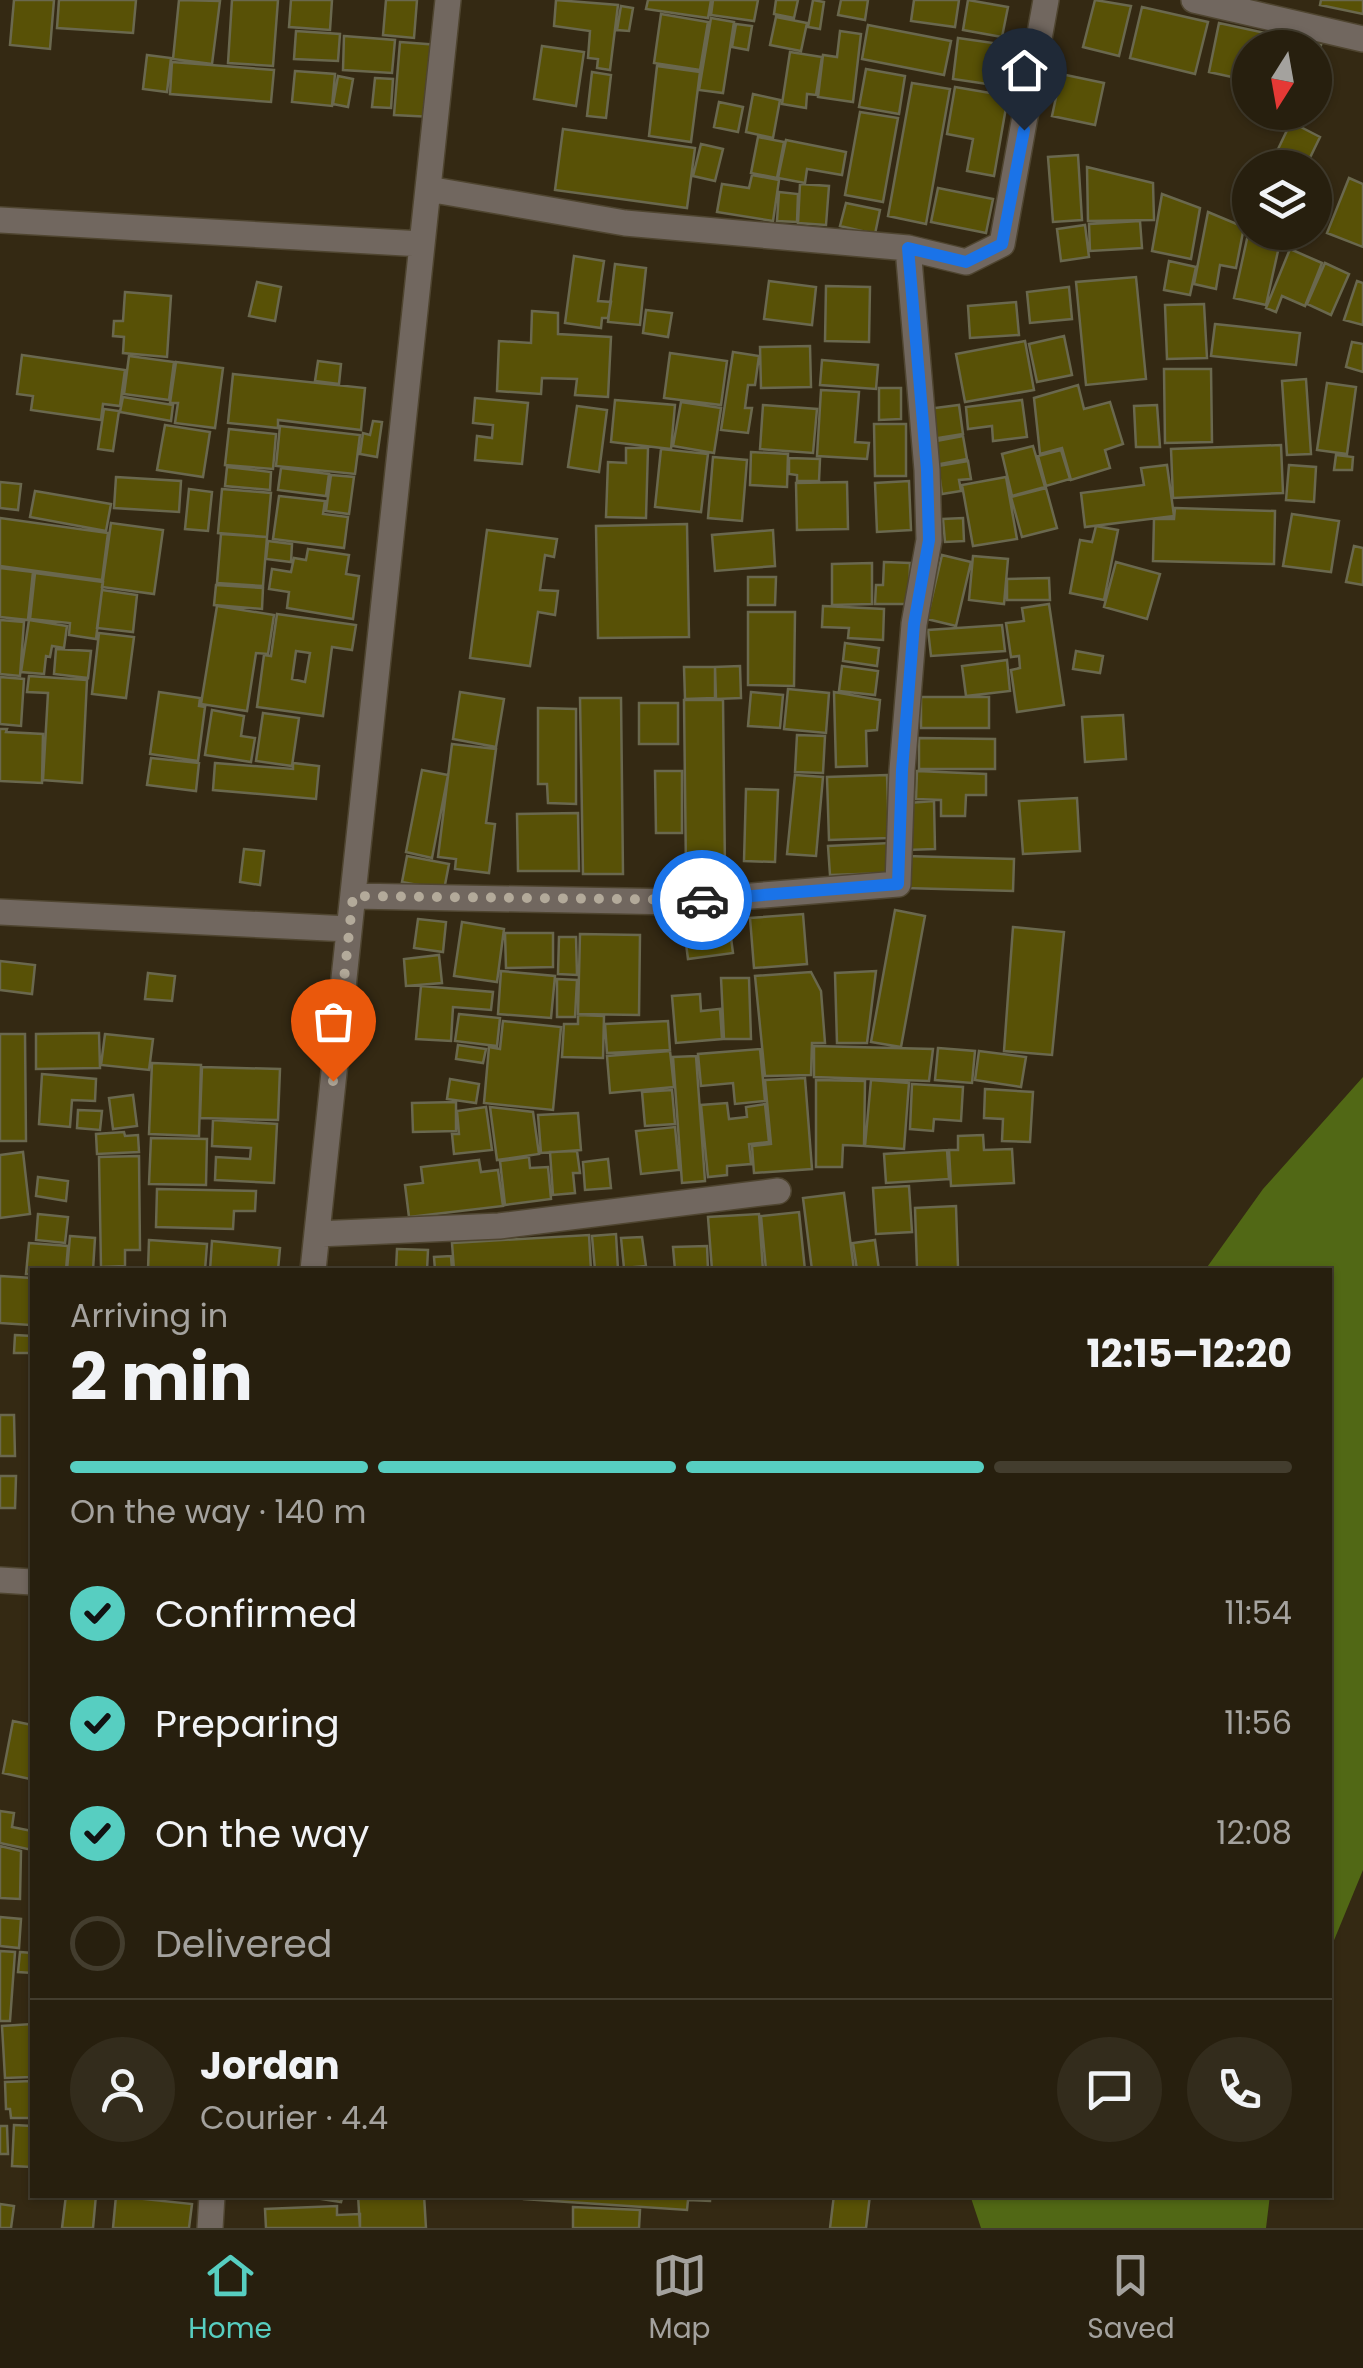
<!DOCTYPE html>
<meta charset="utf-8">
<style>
:root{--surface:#271f0e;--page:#332c1c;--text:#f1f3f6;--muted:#a4a29e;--line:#433d2e;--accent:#57cec1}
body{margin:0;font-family:Poppins,sans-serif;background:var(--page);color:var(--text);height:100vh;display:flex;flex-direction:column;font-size:38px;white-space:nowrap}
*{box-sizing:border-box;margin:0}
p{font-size:32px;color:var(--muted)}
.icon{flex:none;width:55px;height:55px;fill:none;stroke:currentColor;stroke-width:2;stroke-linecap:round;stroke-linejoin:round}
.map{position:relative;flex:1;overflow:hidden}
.drawer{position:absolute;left:30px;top:1268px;width:1302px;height:930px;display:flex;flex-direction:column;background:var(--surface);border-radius:0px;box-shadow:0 2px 8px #0004,0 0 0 2px var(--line)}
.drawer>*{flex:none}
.needle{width:65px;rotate:191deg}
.buttons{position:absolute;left:1232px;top:30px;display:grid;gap:20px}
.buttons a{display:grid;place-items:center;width:100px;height:100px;border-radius:50%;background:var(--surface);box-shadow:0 2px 8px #0004,0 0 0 2px var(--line);font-size:50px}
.pin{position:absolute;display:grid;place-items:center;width:85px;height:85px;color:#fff;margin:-102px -42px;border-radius:50% 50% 50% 0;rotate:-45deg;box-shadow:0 0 10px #0007}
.pin .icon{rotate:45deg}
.courier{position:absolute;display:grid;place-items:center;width:100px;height:100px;margin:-50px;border:8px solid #1a73e8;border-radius:50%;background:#fff;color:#222;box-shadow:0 2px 12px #0007}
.headline em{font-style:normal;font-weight:700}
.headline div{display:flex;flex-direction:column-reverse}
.headline{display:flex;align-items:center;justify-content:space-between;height:170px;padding:0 40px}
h1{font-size:65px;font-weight:700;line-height:75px}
.bar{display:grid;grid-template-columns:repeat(4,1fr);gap:15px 10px;align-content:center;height:120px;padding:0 40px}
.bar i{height:12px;border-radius:8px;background:var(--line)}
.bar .current{background:var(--accent)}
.bar p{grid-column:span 4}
.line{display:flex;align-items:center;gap:25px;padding:0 40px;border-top:2px solid var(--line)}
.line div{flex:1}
.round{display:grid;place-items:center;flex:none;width:105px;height:105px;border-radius:52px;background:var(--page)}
ol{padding:0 40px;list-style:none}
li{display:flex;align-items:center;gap:30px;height:110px}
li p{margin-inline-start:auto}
li .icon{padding:10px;border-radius:50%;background:var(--accent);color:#111;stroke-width:4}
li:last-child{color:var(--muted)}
li i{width:55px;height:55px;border:5px solid var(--line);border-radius:50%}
.menu{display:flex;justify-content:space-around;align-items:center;height:140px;border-top:2px solid var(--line);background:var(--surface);font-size:28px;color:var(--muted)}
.menu a{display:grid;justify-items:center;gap:5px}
.menu .current{color:var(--accent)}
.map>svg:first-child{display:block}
.water{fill:#516815}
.building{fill:#585106;stroke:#6a684e;stroke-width:2.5;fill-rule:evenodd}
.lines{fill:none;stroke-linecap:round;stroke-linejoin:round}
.minor-casing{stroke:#4f4530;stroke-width:28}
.minor{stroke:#71675f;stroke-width:25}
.done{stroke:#b3aa9a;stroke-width:10;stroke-dasharray:0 18}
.route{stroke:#1a73e8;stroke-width:12}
</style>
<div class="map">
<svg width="1363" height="2228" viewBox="0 0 1363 2228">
<rect width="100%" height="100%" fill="#342913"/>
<path class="water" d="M1363 1077V1870L1330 1950V1270H1205L1263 1189Z
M970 2195H1270L1266 2228H981Z"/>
<path class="building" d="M14 0H54L50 49 10 45Z
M59 0H136L133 33 57 28Z
M179 0 220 1 212 64 173 59Z
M232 0H278L273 66 228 63Z
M291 0H332L330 30 289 27Z
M386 0H417L414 38 383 35Z
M556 0 618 5 610 70 597 68 598 59 588 58 590 31 554 26Z
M648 0H711L708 18 646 9Z
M713 0H758L754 21 711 15Z
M776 0H798L794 18 774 14Z
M813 0 824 2 820 29 808 27Z
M841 0H868L865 20 838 15Z
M914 0H959L955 27 911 21Z
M968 0 1008 7 1002 37 963 30Z
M1095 0 1131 6 1119 56 1083 47Z
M1321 0H1363V14L1320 5Z
M621 6 633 8 629 31 617 30Z
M1142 7 1208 22 1195 74 1130 58Z
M661 14 708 22 700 70 654 63Z
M776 17 807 23 801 51 770 45Z
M711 18 734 22 723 93 699 90Z
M1219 23 1321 45 1315 73V48H1250V81L1209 72Z
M736 24 752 26 748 50 732 47Z
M868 25 951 41 944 75 862 59Z
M296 31 340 34 338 61 294 59Z
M840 31 861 34 853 102 818 97 823 55 837 57Z
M344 36 395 40 392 73 343 70Z
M958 38 1014 46 1008 87 953 79Z
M400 42 439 45 433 117 394 115Z
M542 46 584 52 576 106 534 99Z
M790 52 822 57 816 95 807 94 806 108 782 104Z
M147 55 171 58 167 92 143 89Z
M172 62 274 70 271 102 170 94Z
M657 66 700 72 691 142 649 136Z
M866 69 905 76 899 114 859 107Z
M295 71 335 74 332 106 292 102Z
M592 72 611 75 606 118 587 116Z
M1061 74 1104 83 1095 125 1052 116Z
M338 76 353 79 348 107 333 104Z
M375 78 393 79 391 108 372 107Z
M912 83 950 89 926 224 888 216Z
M955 87 1008 96 994 176 967 171 973 139 947 134Z
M753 94 780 100 773 138 746 132Z
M719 102 743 107 738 132 714 127Z
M860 112 898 118 883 202 845 195Z
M1291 122 1320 137 1305 168H1269Z
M563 129 695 148 687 208 555 190Z
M758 137 784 142 777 178 751 173Z
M786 140 846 152 842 175 807 169 805 183 778 178Z
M701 144 723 149 715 181 693 176Z
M1078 155 1082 220 1053 222 1048 157Z
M1087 167 1153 183 1154 220 1088 221Z
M752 175 779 180 773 221 717 212 722 184 749 188Z
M1349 178 1363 184V247L1327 233Z
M800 184 829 186 826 225 798 223Z
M938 188 993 199 986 233 931 222Z
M779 192 798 194 797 222 777 221Z
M1162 194 1200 208 1191 259 1152 251Z
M1315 196 1330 204 1312 239 1299 232H1315Z
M846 203 880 210 875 234 840 226Z
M1208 212 1244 227 1236 268 1220 265 1216 289 1194 284Z
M1140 221 1142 248 1090 251 1089 224Z
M1085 225 1089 257 1061 261 1057 229Z
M1249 230 1280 242 1266 305 1234 298Z
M1290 249 1322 263 1305 306 1282 296 1276 312 1266 308Z
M574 256 604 261 598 301 611 302 608 318H602L601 328 565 323Z
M1169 261 1196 267 1190 295 1164 290Z
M1325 263 1349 274 1331 315 1307 304Z
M615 264 646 268 640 325 608 322Z
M1136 277 1146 379 1086 385 1076 282Z
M769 281 816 287 812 325 764 319Z
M1357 281 1363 283V325L1344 320Z
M257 282 281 287 275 321 249 316Z
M826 286 870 287 869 342 825 341Z
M1069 287 1072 319 1030 323 1027 292Z
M125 292 171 296 167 357 123 353 124 337 113 336 114 321H123Z
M1016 302 1019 335 970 338 968 306Z
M1204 304 1207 358 1167 359 1165 305Z
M646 310 672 313 668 337 643 333Z
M532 311 558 313V334L611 337 608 397 575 395 577 379 542 378 541 394 497 391 499 341 531 343Z
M1215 324 1300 333 1296 365 1211 356Z
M1064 336 1072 375 1037 382 1029 344Z
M1025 341 1034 390 965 402 956 354Z
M1352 342 1363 344V372L1346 367Z
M810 346 811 387 761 388 760 347Z
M733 352 759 356 755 385H748L745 408H752L748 433 721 430Z
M670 353 727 361 721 405 664 398Z
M22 355 125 370 120 406 103 404 101 420 31 410 33 396 17 394Z
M129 356 174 362 169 400 124 394Z
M822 360 878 365 876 389 820 385Z
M318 361 341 364 339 384 315 381Z
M176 362 223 368 215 428 175 423 178 403H170Z
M1164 369H1211L1212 442 1165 443Z
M233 374 365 388 361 430 278 420V428L228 423Z
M1306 379 1311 454 1287 455 1282 381Z
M1327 383 1356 387 1347 454 1317 450Z
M1078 385 1084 409 1110 402 1123 444 1105 450 1110 468 1071 480 1062 448 1040 454 1034 398Z
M879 388H901V419L879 420Z
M821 390 859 392 855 442 869 443 867 459 817 456Z
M123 397 173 405 171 421 120 412Z
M475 398 528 403 522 464 475 460 477 436 492 438 493 425 473 423Z
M615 400 675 405 671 449 611 442Z
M1022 400 1027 437 993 441 992 426 968 429 966 407Z
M681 402 721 408 714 453 673 446Z
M763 405 817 409 813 453 760 449Z
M959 405 963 434 932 439 927 409Z
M1157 405 1160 447H1136L1134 406Z
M577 406 607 410 599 472 568 467Z
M104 409 119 411 113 451 98 449Z
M373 421 382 422 377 457 360 454 363 433 370 435Z
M874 424H906V476H875Z
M165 425 210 432 203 477 157 470Z
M280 426 360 435 355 474 276 466Z
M229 429 276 434 273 469 225 465Z
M963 436 967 459 935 465 931 442Z
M1281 445 1283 493 1173 498 1171 449Z
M1033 446 1045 487 1012 496 1002 454Z
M626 448H648L646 518 606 517 608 462 626 463Z
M661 449 708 454 701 512 655 507Z
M1061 450 1070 479 1046 486 1038 456Z
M751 452 788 454 787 487 750 485Z
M1336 455 1353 457 1352 470H1334Z
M713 457 747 460 742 521 708 518Z
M789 458 820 459 819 481H797V475L789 474Z
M968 461 971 479 959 480 961 491 942 494 938 466Z
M1167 465 1174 516 1085 527 1081 493 1144 485 1141 468Z
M1289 465 1316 467 1314 502 1286 500Z
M227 467 271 472 270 490 225 486Z
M281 468 329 474 326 496 278 490Z
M331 475 354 477 349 514 326 511Z
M116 477 181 481 179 512 114 508Z
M1006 477 1017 539 973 546 962 485Z
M909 481 911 530 877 532 875 483Z
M0 482 21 484 18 510 0 508Z
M847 482 848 529 797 530 796 483Z
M1046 488 1057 528 1022 537 1011 497Z
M189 489 212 492 208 531 185 529Z
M222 489 271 493 267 537 218 533Z
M35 491 111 504 106 531 30 517Z
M279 496 325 501 323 514 348 517 344 548 273 539Z
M1175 508 1275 511 1274 564 1153 561 1154 519H1174Z
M1292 514 1339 521 1331 572 1283 566Z
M0 518 108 533 102 580 0 566Z
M963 518 964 541 945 542 943 519Z
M111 523 163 530 154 594 102 587Z
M687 524 689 637 598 638 596 526Z
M1096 526 1118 530 1104 600 1070 593 1080 540 1092 542Z
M487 530 557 539 554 557 545 555 540 590 558 591 555 615 538 612 530 666 470 658Z
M773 530 775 566 715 571 712 535Z
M221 534 267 537 263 586 217 583Z
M268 541 292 544 291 562 266 559Z
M1354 546 1363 548V585L1346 582Z
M308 549 349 555 346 574 359 576 353 619 287 608 289 592 269 589 272 569 291 572 294 558 306 560Z
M942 555 971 562 956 626 927 619Z
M973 556 1008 559 1004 604 969 600Z
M884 562 910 563 909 604H875L876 585H883Z
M1116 562 1160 574 1147 619 1104 607Z
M872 563V604L832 605V564Z
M0 568 33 572 28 620 0 617Z
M35 573 103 582 96 639 69 635 70 623 30 619Z
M748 577H776L775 605H748Z
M1049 578 1050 600H1007V579Z
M216 585 263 588 262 609 214 605Z
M102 590 137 595 133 632 97 628Z
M1049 604 1064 705 1017 712 1011 670 1020 668 1019 656 1011 657 1006 623 1024 621 1022 608Z
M217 606 274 615 268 654 256 653 247 711 201 704Z
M823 606 884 609 883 640 848 638 849 628 822 627Z
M748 612H795L794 686 748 685Z
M277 614 356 625 352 650 332 647 323 716 257 707 264 655 271 656ZM296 651 310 653 305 682 292 679Z
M0 620 24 622 20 676 0 674Z
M29 620 67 626 64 648 52 646 50 657 46 656 44 674 21 672Z
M1002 625 1005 651 931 656 928 630Z
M99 633 134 637 126 698 92 694Z
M845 643 879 648 877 666 843 661Z
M56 649 91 651 88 678 54 674Z
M1076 651 1103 656 1100 673 1073 669Z
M1007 660 1010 691 966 696 962 666Z
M740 666 741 698 716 699 715 667Z
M842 666 878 671 875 695 839 691Z
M684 667H715V698L685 699Z
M29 676 87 680 82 783 43 780 48 693 27 692Z
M0 677 24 679 21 726 0 724Z
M788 689 829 693 826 733 784 729Z
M159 692 200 698 199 706 205 707 198 761 150 754Z
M460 692 504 699 496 747 453 739Z
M751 692 783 695 780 728 748 726Z
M834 692 880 700 877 730 866 731 867 766 836 767Z
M921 697H989V728H921Z
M580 698H621L623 874H583Z
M684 700H723L725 870 686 871Z
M639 703H678V744H639Z
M538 708 576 709V804L548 803 547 784H538Z
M212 710 244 716 241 736 255 738 251 762 205 755Z
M263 713 299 718 292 766 256 761Z
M1123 715 1126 759 1085 762 1082 717Z
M0 729H7L6 732 43 734 42 783 0 781Z
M797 735 825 736 823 773 795 772Z
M919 738 995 739V769H919Z
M452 744 496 749 486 823 495 824 489 873 455 869 456 859 438 857Z
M151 758 199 763 196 791 147 785Z
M215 763 293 769V763L319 766 316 799 213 790Z
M422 770 448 775 432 858 406 852Z
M655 771H682V833H656Z
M917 771 986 774V795H966L965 816H941V800L916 799Z
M795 775 823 777 816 856 787 854Z
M887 775 889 838 829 840 827 777Z
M746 789 778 790 775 862 744 861Z
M1077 798 1080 851 1023 854 1019 801Z
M934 801 935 849 906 850 908 803Z
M578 813 579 871H518L517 814Z
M890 843 891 873 830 875 828 846Z
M244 849 264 851 260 885 240 882Z
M407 856 449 864 444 890 402 882Z
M905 856 1014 859 1013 891 905 888Z
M895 910 925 916 901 1047 871 1042Z
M803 914 807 964 754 968 750 918Z
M418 919 446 922 443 952 414 948Z
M462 922 504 929 497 982 454 976Z
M729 923 733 953 688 959 684 928Z
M1013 927 1064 932 1052 1055 1004 1051Z
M505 933H553V967L506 968Z
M580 934 640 935 639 1015 578 1014Z
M559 937H576L577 975 558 974Z
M439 955 442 983 406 986 404 959Z
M0 961 35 965 32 994 0 990Z
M501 971 555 976 551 1018 498 1014Z
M876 971 867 1043H837L835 973Z
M811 972 821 991 825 1043H812L811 1075 765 1076 755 976Z
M148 973 175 976 172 1001 145 999Z
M721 978H749L751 1039H724Z
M557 979 577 980 575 1017H557Z
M421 986 493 992 491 1010 453 1007 451 1041 416 1039Z
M700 994 701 1011 720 1009 722 1039 676 1043 672 996Z
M459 1014 500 1018 497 1046 455 1041Z
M578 1015 604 1016 603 1058 562 1057 564 1024H578Z
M503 1021 561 1027 553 1110 484 1103 489 1047 500 1049Z
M668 1021 670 1050 607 1053 605 1024Z
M99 1033 100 1068 36 1069V1034Z
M0 1034H25L26 1141H0Z
M105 1034 153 1039 149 1070 101 1065Z
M458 1045 486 1049 483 1063 456 1059Z
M814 1046 933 1049 929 1081 814 1077Z
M938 1048 975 1051 972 1083 935 1080Z
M760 1049 765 1101 735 1104 733 1083 701 1086 698 1054Z
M670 1051 674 1087 610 1093 607 1056Z
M979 1051 1026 1057 1021 1087 975 1080Z
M696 1056 705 1181 682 1183 673 1057Z
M152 1063 201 1065 199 1136 149 1134Z
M202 1067 280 1069 278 1120 200 1118Z
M42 1074 96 1079 95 1101 72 1100 70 1127 39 1124Z
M805 1078 812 1169 754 1173 752 1146 771 1144 765 1080Z
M450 1079 479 1084 476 1103 447 1099Z
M816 1080 865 1081 864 1146 843 1145 842 1167H816Z
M871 1080 909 1083 904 1149 865 1146Z
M912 1084 963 1087 961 1121 934 1119 933 1131 910 1129Z
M985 1089 1033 1092 1030 1142 1002 1141 1003 1119 984 1118Z
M672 1090 675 1124 645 1126 642 1092Z
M133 1095 137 1126 113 1129 109 1098Z
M456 1102V1131L413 1132 412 1103Z
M727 1103 729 1119 747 1117 746 1107 765 1104 769 1142 749 1144 751 1164 727 1166V1175L708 1177 701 1105Z
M486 1107 492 1150 454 1154 452 1134H459L457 1111Z
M490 1107 533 1112 539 1154 497 1160Z
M78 1110 102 1111 100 1130 77 1128Z
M578 1113 581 1150 541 1153 538 1115Z
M213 1120 277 1124 274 1183 215 1180 216 1157 250 1159 251 1148 212 1146Z
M675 1127 679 1170 641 1174 636 1131Z
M124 1132 125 1136 138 1135 139 1152 97 1154 96 1134Z
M983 1135 984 1150 1012 1149 1014 1183 951 1186 949 1150H958V1136Z
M151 1138 207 1139 206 1185 149 1184Z
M947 1150 949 1179 886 1183 884 1154Z
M577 1151 580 1173H573L575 1193 553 1195 550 1152Z
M23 1152 30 1214 0 1218V1155Z
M139 1156 140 1250H125V1266L101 1267 99 1157Z
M529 1157 530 1168 548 1167 551 1199 505 1205 500 1161Z
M608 1159 611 1188 585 1190 583 1162Z
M479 1160 481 1172 498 1170 503 1206 409 1217 405 1185 423 1183 421 1167Z
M38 1177 68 1181 66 1201 36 1196Z
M909 1186 912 1232 876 1234 873 1188Z
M157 1189 256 1191 255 1211H234L233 1229 156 1227Z
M844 1193 854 1270H812L803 1198Z
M956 1206 958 1267 917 1268 915 1208Z
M799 1212 805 1270H766L761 1216Z
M38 1214 68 1217 65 1243 36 1240Z
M759 1214 763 1270H712L708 1217Z
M616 1234 618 1270H595L592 1236Z
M589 1235 591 1270H454L452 1243Z
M70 1236 95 1238 93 1270H67Z
M642 1237 646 1266 624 1268 621 1238Z
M149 1240 207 1244 205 1270H148Z
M875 1240 879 1270H857L853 1243Z
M212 1241 280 1248 278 1270H210Z
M29 1243 68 1246 66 1270H32V1274H26Z
M707 1246 708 1270H675L673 1247Z
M397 1249 428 1250 427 1270H396Z
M451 1256 452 1270H435L434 1257Z
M0 1276 32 1278 30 1325 0 1323Z
M15 1335 32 1336V1353H14Z
M0 1415H14L15 1456H0Z
M0 1476H16L15 1508H0Z
M13 1721 32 1725 30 1779 3 1773Z
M0 1811 14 1813 12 1827 32 1831V1850L0 1843Z
M0 1846 21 1851 20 1899 0 1898Z
M0 1917 21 1919 19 1948 0 1946Z
M0 1951 15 1952 10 2021H0Z
M20 1952 32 1953V1973L18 1972Z
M32 2024V2077L5 2078 2 2026Z
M32 2081V2118H11L10 2109H6L5 2082Z
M14 2125 32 2126V2167L12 2166Z
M0 2126H7L8 2154H0Z
M66 2195H96L93 2228H62Z
M296 2195H343L341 2202Z
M358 2195H424L426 2228H360Z
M524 2195H710V2201L688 2200 687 2210 524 2199Z
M834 2195H870L866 2228H830Z
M116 2196 192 2204 189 2228H113Z
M0 2204 14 2206 11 2228H0Z
M337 2206V2215L360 2214V2228H266L265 2209Z
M573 2207 640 2210 639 2228H573Z"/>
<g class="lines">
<defs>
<path id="minor" d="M1194 0 1363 39
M428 189 625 223 908 248 966 262 1002 244 1046 0
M0 220 422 244
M353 896 678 902 898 884 902 770 914 624 929 540 927 470 908 248
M0 912 349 929
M317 1234 499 1226 778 1191
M313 1270 448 0
M0 1580 32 1582
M210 2228 212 2195"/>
</defs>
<use href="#minor" class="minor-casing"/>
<use href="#minor" class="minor"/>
</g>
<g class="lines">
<path class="done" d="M333 1081 353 896 702 900"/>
<path class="route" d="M702 900 898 884 902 770 914 624 929 540 927 470 908 248 966 262 1002 244 1024 130"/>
</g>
</svg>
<div class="buttons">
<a><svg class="needle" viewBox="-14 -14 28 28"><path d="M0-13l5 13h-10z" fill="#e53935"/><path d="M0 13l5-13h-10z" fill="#a4a29e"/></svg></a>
<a><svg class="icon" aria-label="layers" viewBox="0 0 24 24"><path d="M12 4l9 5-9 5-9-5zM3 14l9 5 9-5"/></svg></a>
</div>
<div class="pin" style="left:333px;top:1081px;background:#ea580c"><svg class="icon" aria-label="bag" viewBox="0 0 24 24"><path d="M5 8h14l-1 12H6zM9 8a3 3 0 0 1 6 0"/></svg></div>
<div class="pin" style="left:1024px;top:130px;background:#1f2937"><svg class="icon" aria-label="home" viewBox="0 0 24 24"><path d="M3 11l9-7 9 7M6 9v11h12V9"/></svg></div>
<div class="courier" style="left:702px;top:900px"><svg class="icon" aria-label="car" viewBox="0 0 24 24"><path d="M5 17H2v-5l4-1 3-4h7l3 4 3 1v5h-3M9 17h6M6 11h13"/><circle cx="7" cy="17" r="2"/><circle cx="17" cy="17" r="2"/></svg></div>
<section class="drawer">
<div class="headline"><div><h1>2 min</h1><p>Arriving in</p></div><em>12:15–12:20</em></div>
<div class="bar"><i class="current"></i><i class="current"></i><i class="current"></i><i></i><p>On the way · 140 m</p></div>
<ol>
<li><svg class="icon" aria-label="check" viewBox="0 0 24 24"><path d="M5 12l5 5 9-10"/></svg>Confirmed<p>11:54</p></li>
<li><svg class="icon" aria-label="check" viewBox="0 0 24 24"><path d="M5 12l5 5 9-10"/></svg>Preparing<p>11:56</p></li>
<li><svg class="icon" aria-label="check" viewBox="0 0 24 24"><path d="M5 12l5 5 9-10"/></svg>On the way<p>12:08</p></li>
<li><i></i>Delivered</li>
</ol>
<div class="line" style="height:180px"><a class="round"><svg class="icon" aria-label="person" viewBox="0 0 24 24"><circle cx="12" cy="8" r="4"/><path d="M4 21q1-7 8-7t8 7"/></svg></a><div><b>Jordan</b><p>Courier · 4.4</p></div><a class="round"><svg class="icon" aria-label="chat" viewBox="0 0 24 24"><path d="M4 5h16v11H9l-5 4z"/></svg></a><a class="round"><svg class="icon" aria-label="phone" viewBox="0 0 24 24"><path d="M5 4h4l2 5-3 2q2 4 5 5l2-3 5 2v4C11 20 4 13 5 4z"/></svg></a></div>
</section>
</div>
<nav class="menu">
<a class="current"><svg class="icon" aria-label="home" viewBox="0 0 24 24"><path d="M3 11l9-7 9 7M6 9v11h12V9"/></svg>Home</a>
<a><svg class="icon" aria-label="map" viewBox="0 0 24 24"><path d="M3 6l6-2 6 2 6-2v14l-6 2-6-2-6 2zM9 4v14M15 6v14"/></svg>Map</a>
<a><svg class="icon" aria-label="saved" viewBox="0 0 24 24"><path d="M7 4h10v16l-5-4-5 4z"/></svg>Saved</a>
</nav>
